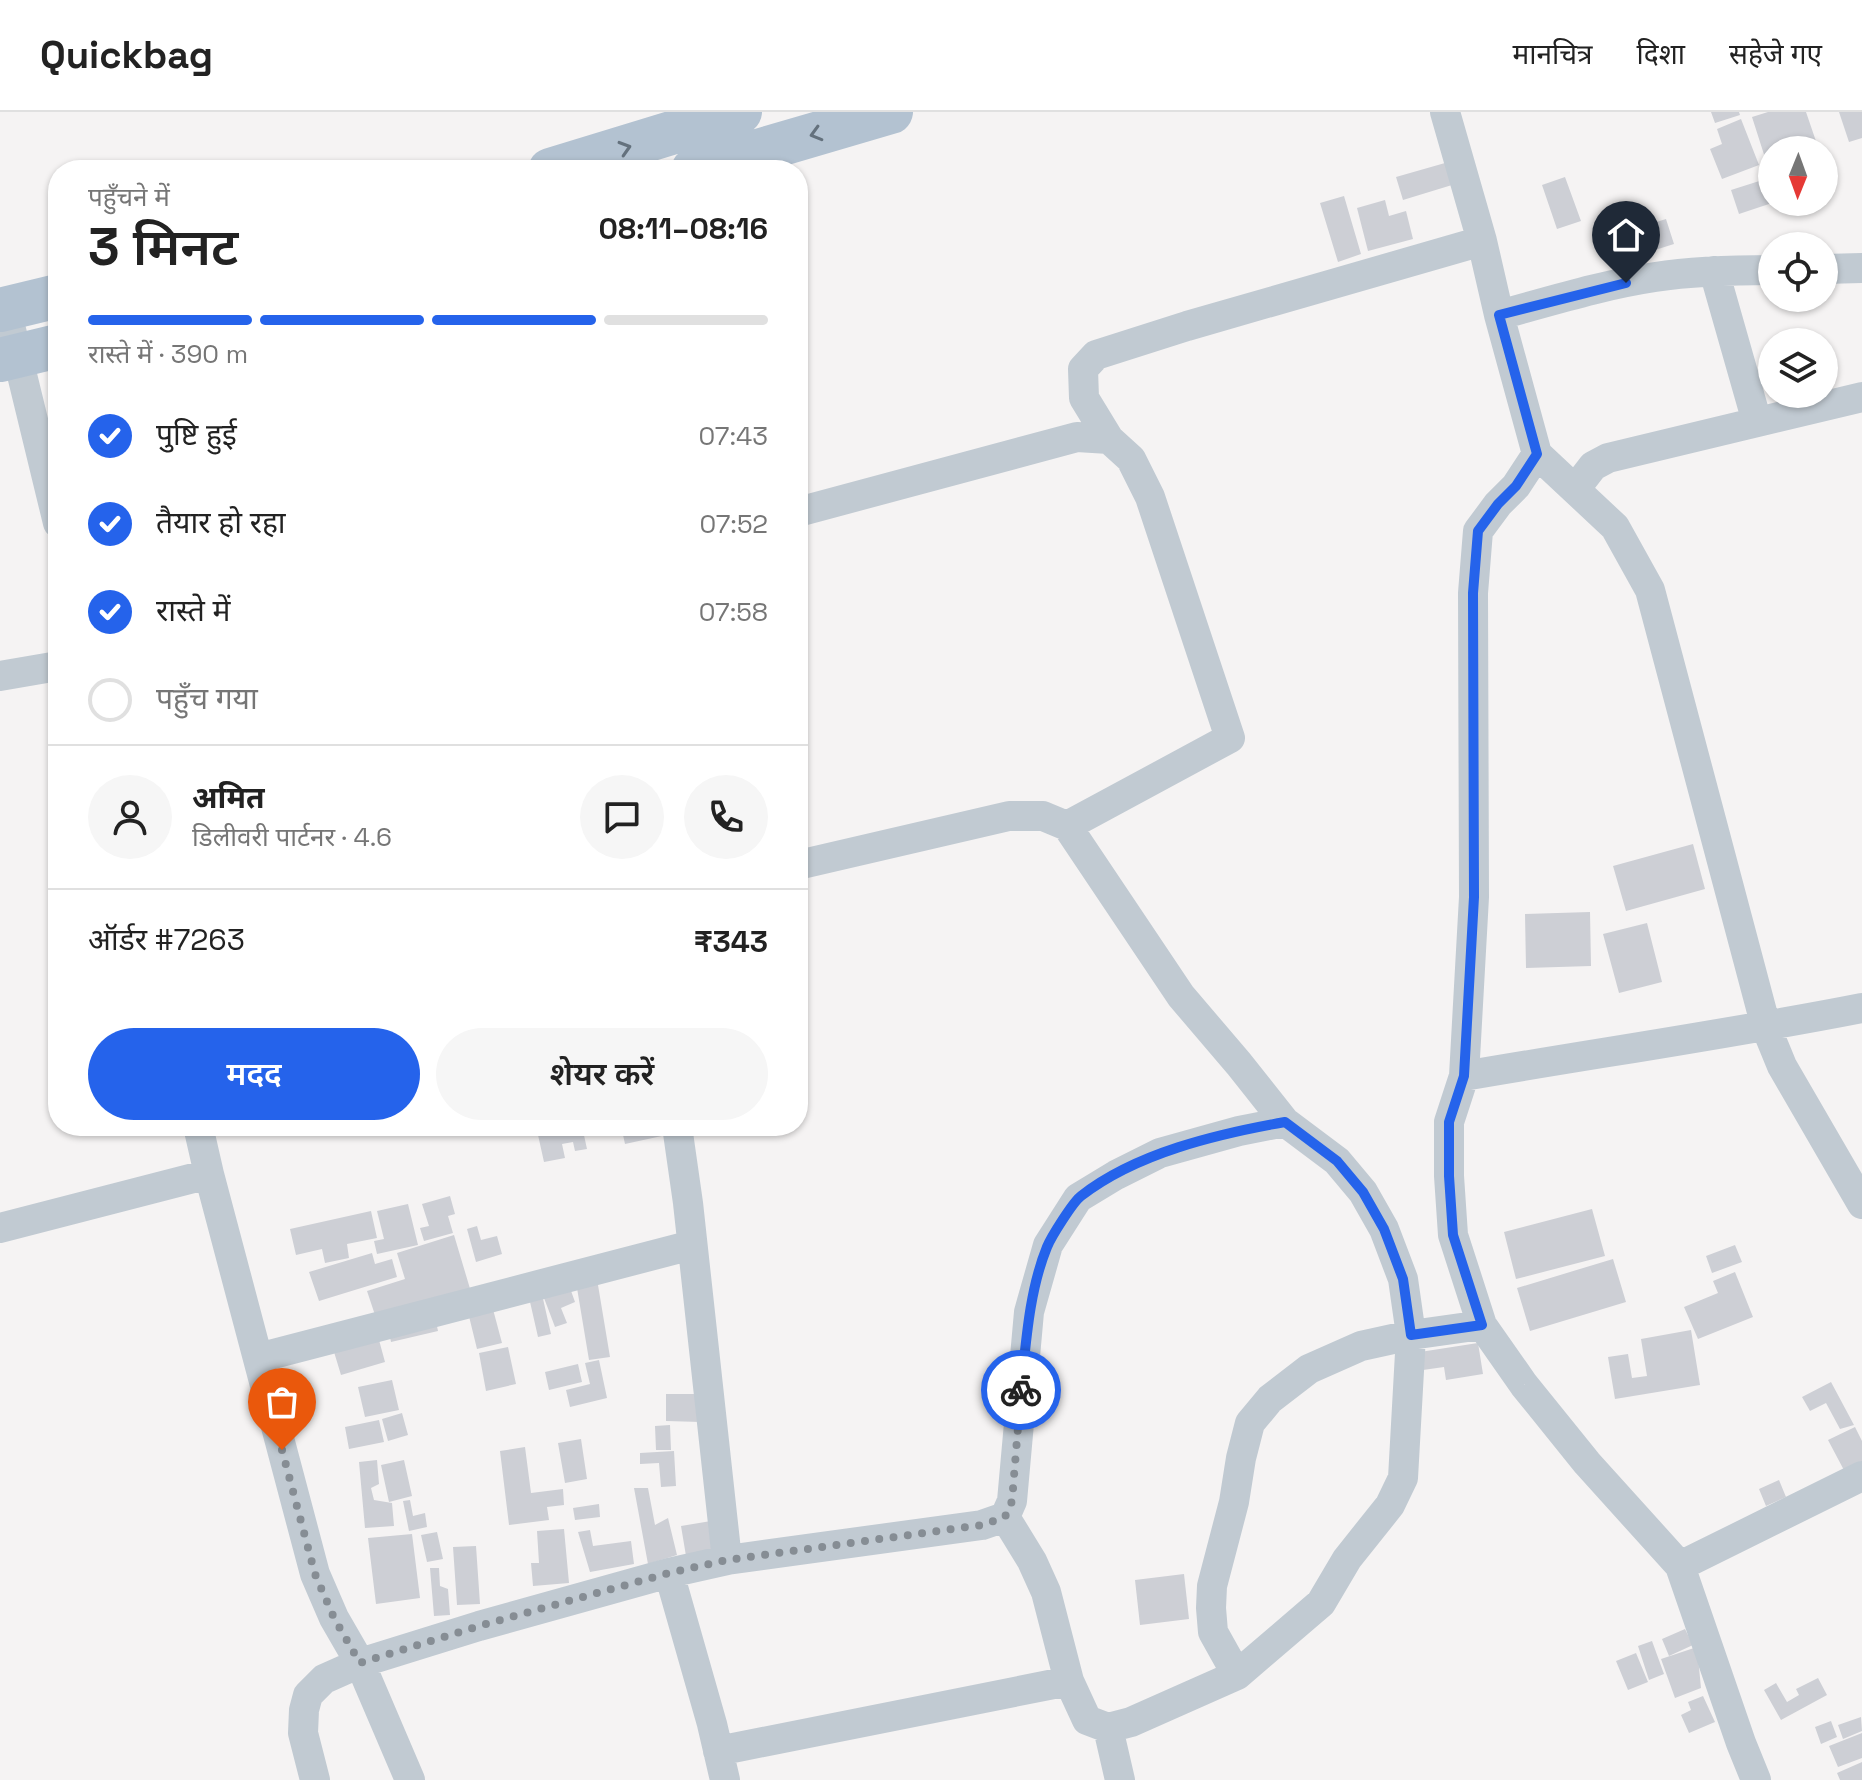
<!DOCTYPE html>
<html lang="hi">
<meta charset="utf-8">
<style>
:root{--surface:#fff;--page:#f6f6f6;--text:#222;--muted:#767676;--line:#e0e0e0;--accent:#2563eb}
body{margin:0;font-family:"Space Grotesk","Noto Sans Devanagari",sans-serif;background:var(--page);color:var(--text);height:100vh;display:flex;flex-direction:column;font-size:30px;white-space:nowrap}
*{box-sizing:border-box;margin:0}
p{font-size:26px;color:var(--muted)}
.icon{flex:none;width:44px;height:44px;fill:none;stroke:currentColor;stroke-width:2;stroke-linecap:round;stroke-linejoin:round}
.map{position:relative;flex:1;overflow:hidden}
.details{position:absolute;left:48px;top:48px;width:760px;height:976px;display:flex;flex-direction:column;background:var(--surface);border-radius:32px;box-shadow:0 2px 6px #0004}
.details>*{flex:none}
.needle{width:52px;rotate:181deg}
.buttons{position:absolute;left:1758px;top:24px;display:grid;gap:16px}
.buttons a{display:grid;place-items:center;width:80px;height:80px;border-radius:50%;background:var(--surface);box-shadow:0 2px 6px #0004;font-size:40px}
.pin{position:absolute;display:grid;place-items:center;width:68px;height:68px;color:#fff;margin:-82px -34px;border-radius:50% 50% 50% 0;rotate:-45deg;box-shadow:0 0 8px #0007}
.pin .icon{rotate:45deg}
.courier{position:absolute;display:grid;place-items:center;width:80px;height:80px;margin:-40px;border:6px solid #2563eb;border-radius:50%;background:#fff;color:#222;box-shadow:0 2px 10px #0007}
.head em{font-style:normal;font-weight:600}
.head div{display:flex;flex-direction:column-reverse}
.head{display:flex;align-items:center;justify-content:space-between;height:136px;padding:0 40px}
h1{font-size:52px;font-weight:600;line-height:60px}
.bar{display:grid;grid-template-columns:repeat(4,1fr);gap:12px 8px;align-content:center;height:96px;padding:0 40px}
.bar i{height:10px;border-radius:6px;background:var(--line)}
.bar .current{background:var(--accent)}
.bar p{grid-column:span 4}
.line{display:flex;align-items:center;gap:20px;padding:0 40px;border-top:2px solid var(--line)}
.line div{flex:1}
.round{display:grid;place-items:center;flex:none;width:84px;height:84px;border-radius:42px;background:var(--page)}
ol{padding:0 40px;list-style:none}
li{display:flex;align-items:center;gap:24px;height:88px}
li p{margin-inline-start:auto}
li .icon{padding:8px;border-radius:50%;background:var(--accent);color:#fff;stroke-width:4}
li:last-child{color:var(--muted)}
li i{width:44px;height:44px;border:4px solid var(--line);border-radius:50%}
.button{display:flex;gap:16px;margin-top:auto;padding:16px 40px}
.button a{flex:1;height:92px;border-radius:48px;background:var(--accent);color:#fff;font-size:32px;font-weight:600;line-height:92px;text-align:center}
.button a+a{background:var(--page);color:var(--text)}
header{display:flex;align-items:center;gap:48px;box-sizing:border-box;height:112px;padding:0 40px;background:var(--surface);border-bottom:2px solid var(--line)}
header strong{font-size:38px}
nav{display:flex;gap:44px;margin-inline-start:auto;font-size:28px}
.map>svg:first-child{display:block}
.building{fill:#cdcfd5}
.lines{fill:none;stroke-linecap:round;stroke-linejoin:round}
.minor{stroke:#c1cad2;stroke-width:30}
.primary{stroke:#b3c2d1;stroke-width:44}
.oneway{stroke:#64717d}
.done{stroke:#868d94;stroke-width:8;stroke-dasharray:0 14.4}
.route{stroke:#2563eb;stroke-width:10}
</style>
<header>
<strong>Quickbag</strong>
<nav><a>मानचित्र</a><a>दिशा</a><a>सहेजे गए</a></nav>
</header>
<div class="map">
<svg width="1862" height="1668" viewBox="0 0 1862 1668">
<rect width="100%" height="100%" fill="#f5f3f3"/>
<path class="building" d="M1711 0H1739L1740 3 1715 11Z
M1768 0H1806L1819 38H1772V53L1768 55 1752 5Z
M1839 0H1862V26L1849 30Z
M1741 7 1759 53 1722 67 1710 37 1722 32 1717 17Z
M1445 51 1452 73 1403 88 1396 65Z
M1565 65 1581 109 1557 117 1542 73Z
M1772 65V91L1739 102 1731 78Z
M1344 84 1361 142 1338 150 1320 91Z
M1385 88 1389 104 1406 99 1413 127 1368 139 1357 96Z
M1666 107 1674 132 1617 150 1609 125Z
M1693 732 1705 777 1626 799 1613 754Z
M1590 800 1591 854 1526 856 1525 802Z
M1647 811 1662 870 1619 881 1603 822Z
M536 1014H582L587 1037 575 1039 573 1030 562 1032 565 1046 544 1050Z
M621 1014H669L671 1022 625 1032Z
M450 1084 455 1102 448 1104 453 1121 424 1129 420 1116 429 1114 422 1092Z
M408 1092 418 1133 377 1142 374 1129 384 1127 377 1099Z
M1592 1097 1605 1144 1516 1167 1504 1120Z
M371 1099 377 1126 347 1132 349 1146 325 1151 322 1137 296 1143 290 1117Z
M477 1114 481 1128 497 1124 502 1142 476 1150 467 1117Z
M454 1123 471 1180 377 1209 367 1179 405 1167 397 1141Z
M1735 1133 1742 1150 1712 1161 1706 1144Z
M372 1141 375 1152 392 1147 397 1165 319 1189 309 1160Z
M1613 1147 1626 1190 1530 1219 1517 1176Z
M1735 1160 1753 1205 1698 1227 1684 1195 1718 1181 1713 1169Z
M597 1167 610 1245 589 1248 576 1170Z
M570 1176 575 1190 561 1196 567 1211 555 1215 544 1186Z
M541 1178 551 1222 538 1225 528 1181Z
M490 1186 502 1231 477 1237 466 1192Z
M435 1205 438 1219 391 1230 388 1215Z
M376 1217 385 1250 341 1263 331 1230Z
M1691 1218 1700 1273 1615 1287 1608 1245 1628 1242 1632 1266 1647 1264 1641 1227Z
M1478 1231 1483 1262 1446 1268 1444 1255 1423 1258 1420 1240Z
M508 1235 516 1272 486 1279 479 1241Z
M599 1248 607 1286 570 1295 566 1278 590 1272 585 1251Z
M578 1252 582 1270 549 1278 545 1260Z
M392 1268 399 1298 365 1305 358 1275Z
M1831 1270 1854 1313 1840 1317 1826 1291 1810 1299 1802 1285Z
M666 1282H701V1310L666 1309Z
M402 1301 408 1323 388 1329 382 1307Z
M379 1308 384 1330 349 1337 345 1315Z
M670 1313 671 1338H656L655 1314Z
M1855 1315 1862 1329V1354L1846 1362 1828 1328Z
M581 1327 587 1367 565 1371 558 1331Z
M525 1335 531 1381 563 1377 564 1393 547 1395 549 1408 509 1413 500 1339Z
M674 1339 676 1374 661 1375 659 1351 640 1352V1341Z
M377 1348 379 1372 371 1376 374 1388 392 1391 394 1414 365 1416 359 1350Z
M404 1348 412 1384 389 1390 381 1353Z
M1779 1368 1786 1385 1766 1394 1759 1377Z
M634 1376H648L655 1413 668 1406 677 1443 648 1452Z
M410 1388 413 1404 425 1401 427 1415 409 1419 403 1389Z
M599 1392 600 1405 575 1408 573 1396Z
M711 1409 716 1439 686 1444 681 1414Z
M564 1417 569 1471 533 1474 531 1451H539L537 1419Z
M590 1418 593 1434 631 1429 634 1452 590 1460 578 1420Z
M437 1420 443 1447 427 1450 421 1423Z
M412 1422 420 1486 376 1492 368 1426Z
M476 1434 480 1492 457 1493 453 1435Z
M430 1456H439L440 1474 448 1477 450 1503 434 1504Z
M1184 1462 1189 1507 1140 1513 1135 1468Z
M1685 1517 1693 1533 1669 1544 1662 1527Z
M1652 1529 1664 1562 1649 1568 1638 1534Z
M1697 1535 1701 1576 1675 1586 1661 1547Z
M1636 1541 1648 1570 1628 1578 1616 1549Z
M1818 1566 1827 1583 1781 1608 1764 1578 1776 1571 1787 1590 1799 1583 1796 1577Z
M1703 1584 1715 1610 1689 1621 1681 1603 1691 1598 1688 1590Z
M1861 1605 1862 1619 1843 1627 1838 1613Z
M1831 1609 1837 1625 1821 1632 1815 1615Z
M1862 1621V1646L1838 1655 1829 1634Z
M1862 1650V1668H1840L1837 1661Z"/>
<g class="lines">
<path class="minor" d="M1445 0 1482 129 1499 203 1537 342 1516 374 1498 392 1478 419 1473 481 1474 785 1464 964 1449 1010V1064L1453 1123 1482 1213 1524 1273 1587 1351 1680 1454 1741 1631 1756 1668
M1824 157 1862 156
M1714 159 1757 310
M6 197 58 411
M1499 203C1551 189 1602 173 1655 165 1694 159 1733 158 1772 158
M1109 327 1084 286 1083 257 1096 243 1187 214 1482 129
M1537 342 1615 415 1650 478 1766 915 1782 954 1862 1092
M1576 376 1593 354 1608 346 1862 285
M798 400 1077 325 1109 327 1131 347 1150 385 1230 626 1067 714
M0 564 58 554
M798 753 1009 704H1043L1067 714 1181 884 1239 952 1285 1010 1337 1049 1363 1080 1384 1117 1403 1167 1411 1223 1403 1366 1390 1393 1347 1447 1321 1491 1237 1563 1131 1610 1108 1616 1087 1608 1069 1569 1046 1480 1032 1449 1005 1405
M1464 964C1597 941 1730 922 1862 896
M198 1014 209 1062 315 1462 334 1506 360 1551 410 1668
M677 1014 688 1091 727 1448
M0 1116 209 1062
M258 1246 692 1133
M1680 1454 1862 1364
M669 1461 712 1612 725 1668
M1237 1563 1213 1520 1211 1496 1212 1474 1234 1390 1241 1346 1250 1311 1270 1287 1309 1257 1361 1234 1411 1223 1482 1213
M1108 1616 1120 1668
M718 1639 1069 1569
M315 1668 303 1621 304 1598 308 1583 324 1567 360 1551 479 1514 669 1461 727 1448 982 1413 1005 1405 1012 1389 1029 1200 1048 1133 1078 1086 1116 1063 1160 1041 1239 1019 1285 1010"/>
<path class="primary" d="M550 58 740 0
M693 58 891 0
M0 198 58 184
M0 248 58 234"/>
</g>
<defs><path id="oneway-chevron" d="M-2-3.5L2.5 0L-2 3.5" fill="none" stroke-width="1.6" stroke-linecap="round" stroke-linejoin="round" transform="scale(2)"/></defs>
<g class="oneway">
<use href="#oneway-chevron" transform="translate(816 22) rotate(164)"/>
<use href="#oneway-chevron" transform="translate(625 36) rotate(-17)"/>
</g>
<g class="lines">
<path class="done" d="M282 1338 315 1462 334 1506 360 1551 479 1514 669 1461 727 1448 982 1413 1005 1405 1012 1389 1021 1278"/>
<path class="route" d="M1021 1278C1026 1231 1029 1179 1047 1135 1051 1125 1073 1090 1081 1084 1136 1041 1217 1022 1285 1010L1337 1049 1363 1080 1384 1117 1403 1167 1411 1223 1482 1213 1453 1123 1449 1064V1010L1464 964 1474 785 1473 481 1478 419 1498 392 1516 374 1537 342 1499 203 1626 171"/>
</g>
</svg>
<div class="buttons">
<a><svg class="needle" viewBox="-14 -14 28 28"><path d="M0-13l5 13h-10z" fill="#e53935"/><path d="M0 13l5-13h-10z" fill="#767676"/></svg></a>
<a><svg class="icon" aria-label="locate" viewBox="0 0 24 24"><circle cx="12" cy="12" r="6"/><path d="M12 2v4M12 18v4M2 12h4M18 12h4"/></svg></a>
<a><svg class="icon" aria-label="layers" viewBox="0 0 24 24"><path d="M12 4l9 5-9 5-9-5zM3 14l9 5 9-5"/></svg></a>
</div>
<div class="pin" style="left:282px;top:1338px;background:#ea580c"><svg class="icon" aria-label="bag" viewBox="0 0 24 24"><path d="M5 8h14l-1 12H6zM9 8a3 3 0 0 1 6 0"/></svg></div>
<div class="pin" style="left:1626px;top:171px;background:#1f2937"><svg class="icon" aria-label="home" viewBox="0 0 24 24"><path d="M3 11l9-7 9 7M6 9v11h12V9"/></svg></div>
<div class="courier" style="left:1021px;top:1278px"><svg class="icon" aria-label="bike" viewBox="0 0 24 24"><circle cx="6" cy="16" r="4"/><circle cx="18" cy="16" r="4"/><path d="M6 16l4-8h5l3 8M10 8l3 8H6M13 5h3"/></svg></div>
<section class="details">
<div class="head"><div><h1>3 मिनट</h1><p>पहुँचने में</p></div><em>08:11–08:16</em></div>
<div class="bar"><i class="current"></i><i class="current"></i><i class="current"></i><i></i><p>रास्ते में · 390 m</p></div>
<ol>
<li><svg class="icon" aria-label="check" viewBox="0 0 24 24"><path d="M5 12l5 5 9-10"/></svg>पुष्टि हुई<p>07:43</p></li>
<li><svg class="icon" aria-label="check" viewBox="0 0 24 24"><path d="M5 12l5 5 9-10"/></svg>तैयार हो रहा<p>07:52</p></li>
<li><svg class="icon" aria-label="check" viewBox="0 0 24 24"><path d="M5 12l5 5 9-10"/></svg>रास्ते में<p>07:58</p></li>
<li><i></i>पहुँच गया</li>
</ol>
<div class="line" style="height:144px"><a class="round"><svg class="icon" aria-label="person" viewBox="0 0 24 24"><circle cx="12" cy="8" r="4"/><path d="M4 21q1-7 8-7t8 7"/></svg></a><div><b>अमित</b><p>डिलीवरी पार्टनर · 4.6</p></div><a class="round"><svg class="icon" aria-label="chat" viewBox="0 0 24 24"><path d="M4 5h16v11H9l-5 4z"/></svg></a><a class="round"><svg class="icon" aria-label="phone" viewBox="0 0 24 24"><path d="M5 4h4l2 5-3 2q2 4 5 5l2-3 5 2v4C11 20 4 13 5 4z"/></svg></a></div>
<div class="line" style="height:104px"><div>ऑर्डर #7263</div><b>₹343</b></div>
<div class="button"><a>मदद</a><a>शेयर करें</a></div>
</section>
</div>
